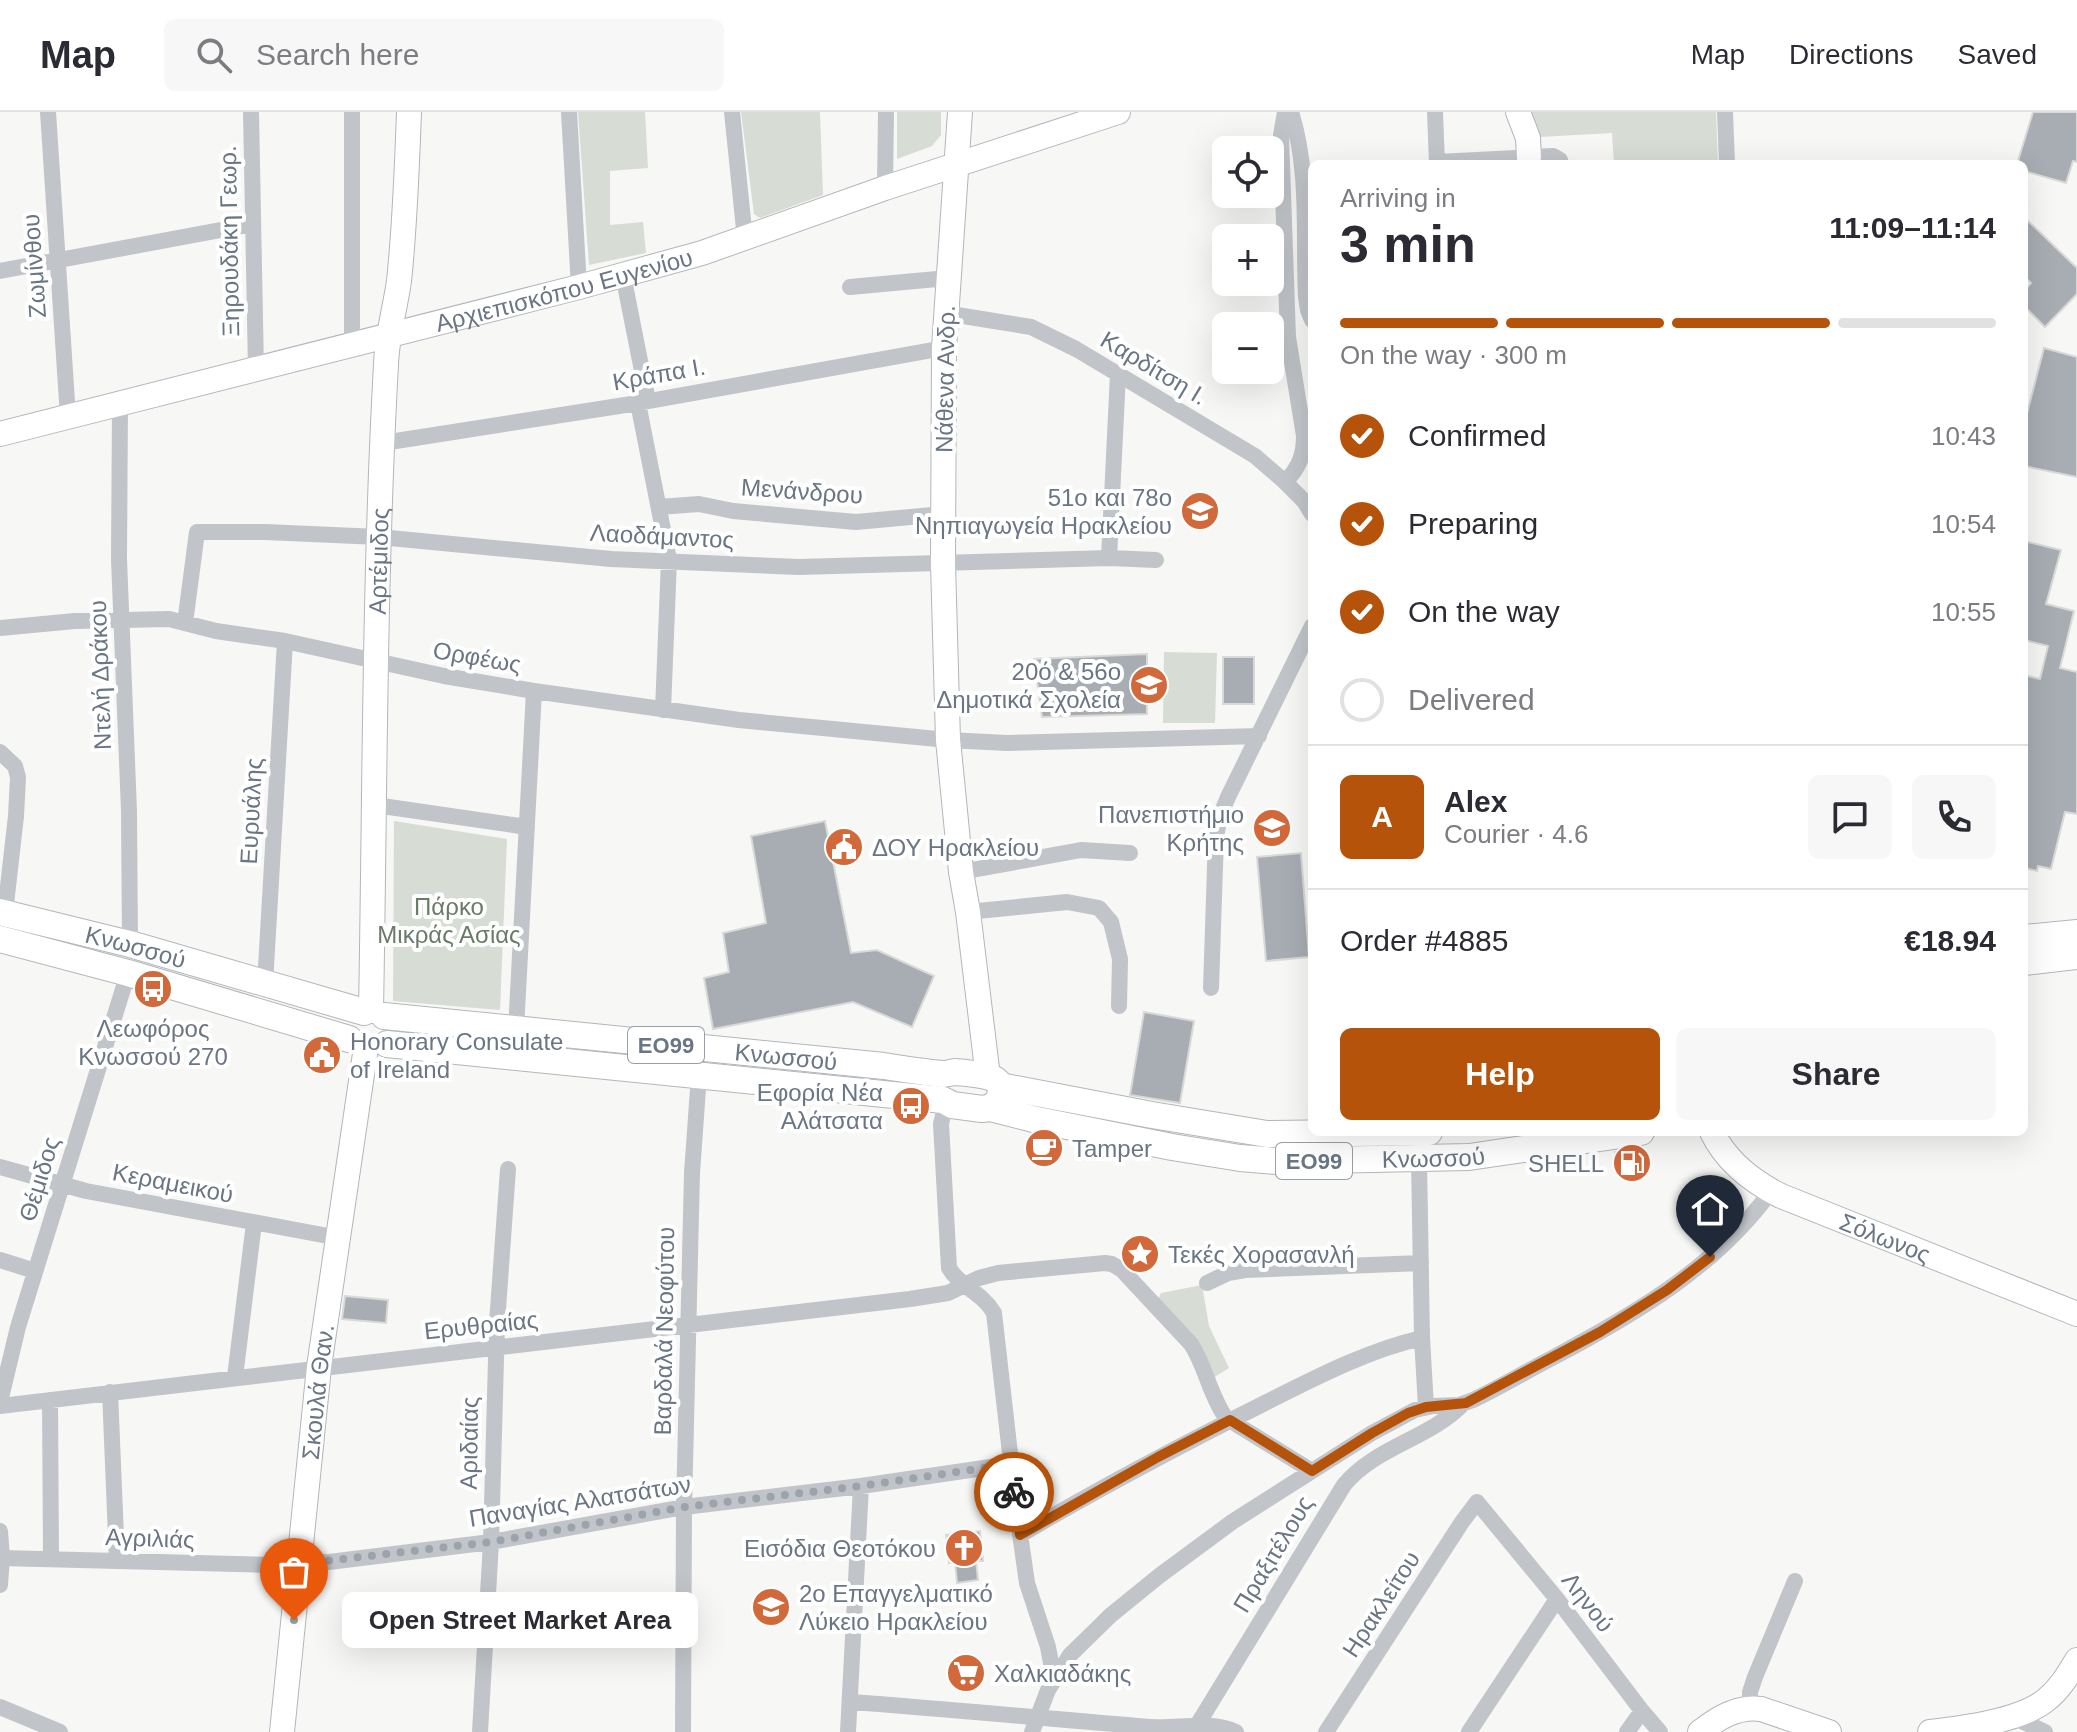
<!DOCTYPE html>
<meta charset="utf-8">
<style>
:root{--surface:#fff;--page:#f7f7f7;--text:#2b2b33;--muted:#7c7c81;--line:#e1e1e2;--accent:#b45309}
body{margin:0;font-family:Helvetica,sans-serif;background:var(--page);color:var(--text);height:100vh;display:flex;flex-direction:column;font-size:30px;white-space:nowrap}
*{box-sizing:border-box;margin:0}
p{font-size:26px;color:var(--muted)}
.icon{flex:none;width:44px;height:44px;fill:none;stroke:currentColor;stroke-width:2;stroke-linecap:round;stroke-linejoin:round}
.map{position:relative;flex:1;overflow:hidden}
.drawer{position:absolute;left:1308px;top:48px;width:720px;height:976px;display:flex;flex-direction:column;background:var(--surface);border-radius:12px;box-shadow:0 8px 32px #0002}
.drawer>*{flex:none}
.buttons{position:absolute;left:1212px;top:24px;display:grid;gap:16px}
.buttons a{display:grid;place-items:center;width:72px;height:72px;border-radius:12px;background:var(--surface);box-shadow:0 8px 32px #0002;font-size:40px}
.pin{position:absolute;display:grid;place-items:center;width:68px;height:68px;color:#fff;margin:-82px -34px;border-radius:50% 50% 50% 0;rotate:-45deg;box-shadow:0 0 8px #0007}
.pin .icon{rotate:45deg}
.courier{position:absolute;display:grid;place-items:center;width:80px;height:80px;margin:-40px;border:6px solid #b45309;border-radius:50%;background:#fff;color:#222;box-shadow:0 2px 10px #0007}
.bubble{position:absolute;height:56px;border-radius:12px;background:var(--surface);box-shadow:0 8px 32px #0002;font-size:26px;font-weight:700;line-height:56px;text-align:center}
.summary em{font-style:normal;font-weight:700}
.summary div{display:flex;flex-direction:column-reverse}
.summary{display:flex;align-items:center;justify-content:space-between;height:136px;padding:0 32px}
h1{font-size:52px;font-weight:700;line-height:60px}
.bar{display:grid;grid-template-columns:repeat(4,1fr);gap:12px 8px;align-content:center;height:96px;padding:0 32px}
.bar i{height:10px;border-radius:6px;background:var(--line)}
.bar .on{background:var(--accent)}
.bar p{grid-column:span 4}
.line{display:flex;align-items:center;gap:20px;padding:0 32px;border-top:2px solid var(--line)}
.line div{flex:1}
.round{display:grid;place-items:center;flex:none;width:84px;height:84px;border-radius:12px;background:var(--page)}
ol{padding:0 32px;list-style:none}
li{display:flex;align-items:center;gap:24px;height:88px}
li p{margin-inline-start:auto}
li .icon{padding:8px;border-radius:50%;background:var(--accent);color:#fff;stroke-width:4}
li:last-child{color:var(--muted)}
li i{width:44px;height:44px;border:4px solid var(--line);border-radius:50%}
.button{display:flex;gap:16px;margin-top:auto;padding:16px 32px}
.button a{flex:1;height:92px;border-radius:12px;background:var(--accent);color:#fff;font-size:32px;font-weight:700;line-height:92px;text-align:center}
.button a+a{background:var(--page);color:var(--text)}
header{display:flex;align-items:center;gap:48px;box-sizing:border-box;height:112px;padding:0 40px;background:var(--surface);border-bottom:2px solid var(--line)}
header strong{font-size:38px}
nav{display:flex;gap:44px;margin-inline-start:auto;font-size:28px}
.search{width:560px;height:72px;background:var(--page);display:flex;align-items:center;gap:20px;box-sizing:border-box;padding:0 28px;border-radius:12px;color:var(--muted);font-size:30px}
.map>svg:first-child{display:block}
.green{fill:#d7dcd5}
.building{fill:#a7adb3;stroke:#d9d9d7;stroke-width:2}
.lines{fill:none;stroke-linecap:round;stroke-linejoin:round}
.secondary-casing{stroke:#b2b6bb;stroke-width:26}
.primary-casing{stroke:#b3b6ba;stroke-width:28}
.street{stroke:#c1c4c8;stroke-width:16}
.secondary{stroke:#fff;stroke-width:24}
.primary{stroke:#fff;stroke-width:26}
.done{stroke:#9ba3ab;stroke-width:8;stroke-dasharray:0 14.4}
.route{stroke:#b45309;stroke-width:10}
.labels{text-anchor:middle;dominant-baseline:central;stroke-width:8;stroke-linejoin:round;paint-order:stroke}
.shield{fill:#fff;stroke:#979fa8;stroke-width:2}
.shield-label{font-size:22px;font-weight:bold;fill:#6a7683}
.street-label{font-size:24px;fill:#6a7683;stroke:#fff}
.poi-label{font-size:24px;fill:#6a7683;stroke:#fff;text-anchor:end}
.park-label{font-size:24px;fill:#6a7b68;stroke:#fff}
</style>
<header>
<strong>Map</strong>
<div class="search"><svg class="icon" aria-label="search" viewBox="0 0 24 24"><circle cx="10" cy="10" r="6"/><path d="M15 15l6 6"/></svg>Search here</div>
<nav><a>Map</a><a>Directions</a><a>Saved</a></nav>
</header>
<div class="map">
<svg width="2077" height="1620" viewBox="0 0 2077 1620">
<rect width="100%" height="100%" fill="#f7f7f5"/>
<path class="green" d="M578 0H645L648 56 610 59V113L643 110 646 141 589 153Z
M741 0H820L823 83 760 106 754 102Z
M897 0H941V23L932 34 897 47Z
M1528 0H1716L1718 52H1614L1612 21 1539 25Z
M1164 540 1217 541 1215 611H1163Z
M394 709 507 727 500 898 393 889Z
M1202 1173 1209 1214 1229 1256 1213 1266 1158 1187 1161 1181Z"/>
<path class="building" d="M2033 0H2077V50L2073 49 2066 71 2024 59V52H2017Z
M2024 105 2077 156V182L2045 215 2024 194V179L2031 171 2024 164Z
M2044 236 2077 245V365L2024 354V313Z
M2024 429 2061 438 2046 492 2074 499 2060 556 2077 560V702L2065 700 2051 757 2038 754 2037 759 2024 756V563L2040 567 2048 534 2024 528Z
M1147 542V602L1042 605 1034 547Z
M1223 545H1254V592H1223Z
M825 709 851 841 877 838 934 864 912 915 853 890 713 917 704 866 729 860 723 821 766 811 751 724Z
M1301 741 1309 845 1266 849 1257 745Z
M1144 900 1194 909 1180 991 1130 983Z
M1642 1036 1645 1060 1618 1064 1615 1040Z
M345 1184 388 1188 386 1211 342 1207Z
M980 1419 983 1449H976L978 1468 957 1471 955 1450 949 1451 946 1423Z"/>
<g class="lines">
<defs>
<g id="secondary">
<path d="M960 0 944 236 943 452 948 628 961 760 968 800 988 965"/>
<path d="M1518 0 1528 26 1529 46"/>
<path id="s1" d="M0 322 579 175 702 141 885 76 1118 0"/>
<path id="s2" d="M371 899C375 683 374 468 386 252 387 224 395 197 399 169 405 113 407 56 409 0"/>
<path id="s3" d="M1712 1020C1726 1049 1753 1070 1781 1084L2077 1202"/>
<path id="s4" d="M282 1620 319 1255 365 942"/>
<path d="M1700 1620C1718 1606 1737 1594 1761 1597L1829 1620"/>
<path d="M1930 1620C1963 1616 2020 1609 2046 1588 2060 1577 2068 1563 2077 1548"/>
</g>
<g id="primary">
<path id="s5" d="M0 800 130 832 364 900"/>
<path d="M2024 826 2077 821"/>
<path d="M0 827 128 861 349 927"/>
<path d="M2024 850 2077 844"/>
<path id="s6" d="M384 904 884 954C903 957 922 960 942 962 946 962 950 961 954 960 961 960 986 963 992 966 1007 973 1001 989 990 996"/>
<path id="s7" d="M387 932 943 988 952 993 982 997 990 996 1037 1008 1172 1035 1240 1046 1276 1049 1469 1045 1641 1020"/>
<path d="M1000 974 1152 1003 1267 1022 1429 1020"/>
</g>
</defs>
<use href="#secondary" class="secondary-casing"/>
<use href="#primary" class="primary-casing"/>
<path class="street" d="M48 0 68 305
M251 0 256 258
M569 0 579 175
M732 0 745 127
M1285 0 1281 23 1288 225 1304 324C1304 343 1299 356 1285 370
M1291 0C1310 60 1303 123 1306 185L1308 198 1312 208
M1435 0 1437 52
M1725 0 1727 52
M1437 50 1553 44 1560 48 1561 52
M885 76 886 0
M0 159 253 112
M623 163 648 289
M850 175 948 166
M945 201 1031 215 1076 237 1255 344 1285 370 1304 389 1312 402
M352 233V0
M638 291 669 448 663 598
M120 293 119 447 129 699 130 832
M383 331 638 291 944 236
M659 395 699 392 733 399 856 410 943 402
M1109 446 1118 262
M185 511 197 420H265L379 425 611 447 799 455 1109 446 1156 448
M0 516 75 509 169 507 216 519 285 529 444 564 534 579 739 608 948 628 1007 631 1259 624
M0 640 15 654 18 665 16 704 5 801
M375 693 527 715
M961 760 1081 738 1130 741
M968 800 1067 790 1099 796 1111 810 1120 847 1119 894
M265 872 285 529
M1211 876 1216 725 1220 704 1228 685 1312 514
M516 918 534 579
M951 985 946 991 941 1012 949 1156C960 1175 982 1180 994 1201L1016 1394 1027 1471 1048 1535 1054 1567
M1419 1047 1422 1226 1426 1295
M0 1055 86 1079 339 1126
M0 1148 35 1159
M1207 1171 1228 1161 1245 1158 1421 1151
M235 1265 254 1111
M110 1280 117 1449
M50 1288 51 1447
M0 1290 18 1215 128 861
M0 1294 910 1187 948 1181 979 1166 998 1161 1105 1151 1112 1152 1122 1158 1191 1232C1206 1255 1210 1284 1226 1306L1312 1359
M0 1419 2 1446 0 1473
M1020 1423C1100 1376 1181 1333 1263 1292 1313 1267 1368 1238 1422 1226
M0 1446 274 1453 329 1450 491 1430 684 1395 861 1374 1011 1352
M850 1590C950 1597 1050 1607 1151 1615 1178 1617 1210 1608 1236 1620
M0 1595 60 1620
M1750 1596V1580L1755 1565 1795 1469
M2011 1604 2045 1620
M480 1620 491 1430 497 1211 508 1057
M683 1620 684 1395 692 1061 699 963
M848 1620 861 1374
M1032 1620 1048 1578 1070 1543 1111 1503 1159 1464 1232 1410 1372 1321 1415 1298 1433 1294 1459 1293 1473 1288C1500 1275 1527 1259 1554 1245 1635 1202 1716 1155 1771 1079
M1193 1620 1344 1373C1375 1335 1429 1327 1463 1292
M1326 1620 1462 1410 1477 1390 1557 1487 1642 1599 1660 1620
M1469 1620 1557 1487
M1627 1620 1642 1599"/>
<use href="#secondary" class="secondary"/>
<use href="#primary" class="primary"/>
</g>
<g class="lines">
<path class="done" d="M294 1508 299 1452 491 1430 684 1395 861 1374 1011 1352 1014 1380"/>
<path class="route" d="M1014 1380 1020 1423 1158 1345 1230 1308 1312 1359 1372 1321 1408 1301 1426 1295 1466 1291 1600 1220 1667 1178 1710 1145"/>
</g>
<defs>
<symbol id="school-disc" viewBox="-11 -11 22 22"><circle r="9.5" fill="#d1693b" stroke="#fff"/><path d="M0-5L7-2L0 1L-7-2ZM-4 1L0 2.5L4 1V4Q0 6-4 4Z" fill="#fff"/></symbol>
<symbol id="university-disc" viewBox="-11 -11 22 22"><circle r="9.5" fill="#d1693b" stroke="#fff"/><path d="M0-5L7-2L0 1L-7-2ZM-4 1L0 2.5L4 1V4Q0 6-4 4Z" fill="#fff"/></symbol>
<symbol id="civic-disc" viewBox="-11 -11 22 22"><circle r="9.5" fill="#d1693b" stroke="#fff"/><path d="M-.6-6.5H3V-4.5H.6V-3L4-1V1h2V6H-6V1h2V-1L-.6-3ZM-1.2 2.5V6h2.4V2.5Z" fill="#fff"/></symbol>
<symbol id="bus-disc" viewBox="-11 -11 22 22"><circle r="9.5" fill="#d1693b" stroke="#fff"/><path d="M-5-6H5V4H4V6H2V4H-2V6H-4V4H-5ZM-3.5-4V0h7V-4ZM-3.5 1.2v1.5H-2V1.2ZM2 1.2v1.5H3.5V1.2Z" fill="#fff"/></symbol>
<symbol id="cafe-disc" viewBox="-11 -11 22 22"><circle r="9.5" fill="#d1693b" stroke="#fff"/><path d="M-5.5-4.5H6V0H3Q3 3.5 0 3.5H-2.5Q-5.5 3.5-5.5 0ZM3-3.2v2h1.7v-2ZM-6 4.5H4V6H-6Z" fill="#fff"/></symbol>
<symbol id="fuel-disc" viewBox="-11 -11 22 22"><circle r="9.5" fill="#d1693b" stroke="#fff"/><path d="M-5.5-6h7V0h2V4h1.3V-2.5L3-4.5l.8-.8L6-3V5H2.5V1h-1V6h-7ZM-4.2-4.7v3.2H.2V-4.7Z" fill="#fff"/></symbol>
<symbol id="sight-disc" viewBox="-11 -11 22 22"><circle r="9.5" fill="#d1693b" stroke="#fff"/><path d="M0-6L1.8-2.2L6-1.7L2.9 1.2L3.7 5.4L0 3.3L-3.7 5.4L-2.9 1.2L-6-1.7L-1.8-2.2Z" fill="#fff"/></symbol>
<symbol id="church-disc" viewBox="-11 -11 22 22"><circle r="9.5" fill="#d1693b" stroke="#fff"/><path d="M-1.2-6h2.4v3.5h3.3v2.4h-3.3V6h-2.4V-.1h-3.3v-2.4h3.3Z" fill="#fff"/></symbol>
<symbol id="supermarket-disc" viewBox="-11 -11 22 22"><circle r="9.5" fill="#d1693b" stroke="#fff"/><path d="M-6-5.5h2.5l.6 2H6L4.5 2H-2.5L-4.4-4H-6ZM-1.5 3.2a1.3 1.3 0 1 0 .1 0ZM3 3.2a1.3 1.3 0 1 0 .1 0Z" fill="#fff"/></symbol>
</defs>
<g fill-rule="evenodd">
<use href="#school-disc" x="1178" y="377" width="44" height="44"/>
<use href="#school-disc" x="1127" y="551" width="44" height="44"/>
<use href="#university-disc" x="1250" y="694" width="44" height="44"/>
<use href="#civic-disc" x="822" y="713" width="44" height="44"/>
<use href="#bus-disc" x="131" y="855" width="44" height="44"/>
<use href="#civic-disc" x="300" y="921" width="44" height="44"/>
<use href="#bus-disc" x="889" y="972" width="44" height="44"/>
<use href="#cafe-disc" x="1022" y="1014" width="44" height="44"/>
<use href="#fuel-disc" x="1610" y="1029" width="44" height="44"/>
<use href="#sight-disc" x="1118" y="1120" width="44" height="44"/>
<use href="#church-disc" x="942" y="1414" width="44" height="44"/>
<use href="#school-disc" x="749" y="1473" width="44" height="44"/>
<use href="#supermarket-disc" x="944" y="1539" width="44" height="44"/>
</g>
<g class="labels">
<g class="shield">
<rect x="628" y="915" width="76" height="36" rx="6"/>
<rect x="1276" y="1031" width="76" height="36" rx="6"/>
</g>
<g class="shield-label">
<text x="666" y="933">ΕΟ99</text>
<text x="1314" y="1049">ΕΟ99</text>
</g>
<g class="street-label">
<text transform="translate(229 129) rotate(-91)">Ξηρουδάκη Γεωρ.</text>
<text transform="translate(34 154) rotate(-94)">Ζωμίνθου</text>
<text stroke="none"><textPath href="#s1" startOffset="582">Αρχιεπισκόπου Ευγενίου</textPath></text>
<text transform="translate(1154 256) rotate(31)">Καρδίτση Ι.</text>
<text transform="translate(659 262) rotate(-10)">Κράπα Ι.</text>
<text transform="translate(945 267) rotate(-89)">Νάθενα Ανδρ.</text>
<text transform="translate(802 379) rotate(4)">Μενάνδρου</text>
<text transform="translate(662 424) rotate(3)">Λαοδάμαντος</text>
<text stroke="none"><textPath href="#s2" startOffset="450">Αρτέμιδος</textPath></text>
<text transform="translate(477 545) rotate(10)">Ορφέως</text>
<text transform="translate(100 563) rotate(-92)">Ντελή Δράκου</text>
<text transform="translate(251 699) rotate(-87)">Ευρυάλης</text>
<text stroke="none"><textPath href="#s5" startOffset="140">Κνωσσού</textPath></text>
<text stroke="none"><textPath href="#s6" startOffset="404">Κνωσσού</textPath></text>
<text stroke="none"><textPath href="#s7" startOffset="1056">Κνωσσού</textPath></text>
<text transform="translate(39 1067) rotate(-73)">Θέμιδος</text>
<text transform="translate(173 1071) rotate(11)">Κεραμεικού</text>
<text stroke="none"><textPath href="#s3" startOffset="208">Σόλωνος</textPath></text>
<text transform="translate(481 1213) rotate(-6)">Ερυθραίας</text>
<text transform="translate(664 1219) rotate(-89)">Βαρδαλά Νεοφύτου</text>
<text stroke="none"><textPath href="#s4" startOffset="342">Σκουλά Θαν.</textPath></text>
<text transform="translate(469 1331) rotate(-89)">Αριδαίας</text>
<text transform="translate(580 1389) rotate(-9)">Παναγίας Αλατσάτων</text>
<text transform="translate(150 1426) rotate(2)">Αγριλιάς</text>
<text transform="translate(1273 1442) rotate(-59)">Πραξιτέλους</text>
<text transform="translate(1588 1490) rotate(52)">Ληνού</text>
<text transform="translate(1381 1492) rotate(-57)">Ηρακλείτου</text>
</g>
<g class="poi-label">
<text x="1172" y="385">51ο και 78ο<tspan x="1172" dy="28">Νηπιαγωγεία Ηρακλείου</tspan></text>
<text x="1121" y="559">20ό &amp; 56ο<tspan x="1121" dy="28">Δημοτικά Σχολεία</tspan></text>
<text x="1244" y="702">Πανεπιστήμιο<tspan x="1244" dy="28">Κρήτης</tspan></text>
<text x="872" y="735" text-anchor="start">ΔΟΥ Ηρακλείου</text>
<text x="153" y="916" text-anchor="middle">Λεωφόρος<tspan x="153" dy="28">Κνωσσού 270</tspan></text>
<text x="350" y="929" text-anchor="start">Honorary Consulate<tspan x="350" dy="28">of Ireland</tspan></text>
<text x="883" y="980">Εφορία Νέα<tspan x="883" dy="28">Αλάτσατα</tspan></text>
<text x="1072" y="1036" text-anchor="start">Tamper</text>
<text x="1604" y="1051">SHELL</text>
<text x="1168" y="1142" text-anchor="start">Τεκές Χορασανλή</text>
<text x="936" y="1436">Εισόδια Θεοτόκου</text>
<text x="799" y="1481" text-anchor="start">2ο Επαγγελματικό<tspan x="799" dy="28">Λύκειο Ηρακλείου</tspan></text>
<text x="994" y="1561" text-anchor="start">Χαλκιαδάκης</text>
</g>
<g class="park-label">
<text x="449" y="794">Πάρκο<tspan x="449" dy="28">Μικράς Ασίας</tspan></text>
</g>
</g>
</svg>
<div class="buttons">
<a><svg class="icon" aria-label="locate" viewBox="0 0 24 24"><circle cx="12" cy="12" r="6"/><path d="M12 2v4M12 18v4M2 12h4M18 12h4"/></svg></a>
<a>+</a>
<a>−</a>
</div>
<div class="pin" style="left:294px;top:1508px;background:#ea580c"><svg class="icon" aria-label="bag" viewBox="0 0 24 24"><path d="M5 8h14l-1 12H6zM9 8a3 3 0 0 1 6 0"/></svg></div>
<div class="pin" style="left:1710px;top:1145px;background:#1f2937"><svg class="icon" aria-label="home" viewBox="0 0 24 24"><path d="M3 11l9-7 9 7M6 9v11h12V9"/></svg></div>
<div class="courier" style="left:1014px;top:1380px"><svg class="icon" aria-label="bike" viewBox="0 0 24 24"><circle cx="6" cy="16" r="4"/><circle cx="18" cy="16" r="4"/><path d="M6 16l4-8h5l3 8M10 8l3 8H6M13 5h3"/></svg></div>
<div class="bubble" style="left:342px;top:1480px;width:356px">Open Street Market Area</div>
<section class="drawer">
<div class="summary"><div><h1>3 min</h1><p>Arriving in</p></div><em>11:09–11:14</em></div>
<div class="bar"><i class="on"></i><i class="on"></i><i class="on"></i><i></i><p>On the way · 300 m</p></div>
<ol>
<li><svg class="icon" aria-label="check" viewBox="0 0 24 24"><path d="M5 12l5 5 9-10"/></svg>Confirmed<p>10:43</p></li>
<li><svg class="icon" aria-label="check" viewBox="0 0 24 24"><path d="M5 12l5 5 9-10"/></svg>Preparing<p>10:54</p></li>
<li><svg class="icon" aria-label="check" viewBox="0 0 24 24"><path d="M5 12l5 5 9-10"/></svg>On the way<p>10:55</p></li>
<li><i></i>Delivered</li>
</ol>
<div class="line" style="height:144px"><b class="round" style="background:var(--accent);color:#fff">A</b><div><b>Alex</b><p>Courier · 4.6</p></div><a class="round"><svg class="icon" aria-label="chat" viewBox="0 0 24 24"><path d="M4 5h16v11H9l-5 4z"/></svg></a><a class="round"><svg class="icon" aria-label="phone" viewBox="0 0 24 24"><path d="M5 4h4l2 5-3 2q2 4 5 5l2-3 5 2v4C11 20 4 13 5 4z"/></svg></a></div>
<div class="line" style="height:104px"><div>Order #4885</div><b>€18.94</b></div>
<div class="button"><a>Help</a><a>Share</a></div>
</section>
</div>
